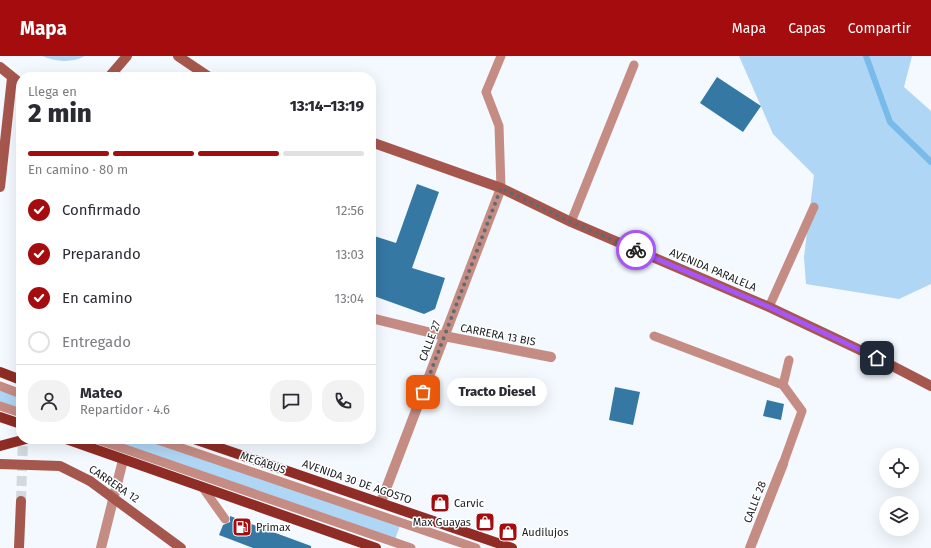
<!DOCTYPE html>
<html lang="es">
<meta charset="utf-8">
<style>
:root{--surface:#fff;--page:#f2f2f3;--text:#2b2b33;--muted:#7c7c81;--line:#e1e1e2;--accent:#a40c0e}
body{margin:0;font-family:"Fira Sans",sans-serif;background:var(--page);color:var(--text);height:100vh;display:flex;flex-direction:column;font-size:15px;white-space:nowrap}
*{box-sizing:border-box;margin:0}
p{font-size:13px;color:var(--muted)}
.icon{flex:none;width:22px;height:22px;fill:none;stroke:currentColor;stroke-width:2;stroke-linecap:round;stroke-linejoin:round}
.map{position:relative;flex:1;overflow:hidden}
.side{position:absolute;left:16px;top:16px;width:360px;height:372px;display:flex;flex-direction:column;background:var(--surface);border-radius:16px;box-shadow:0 4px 16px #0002}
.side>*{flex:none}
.tools{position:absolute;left:879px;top:392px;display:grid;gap:8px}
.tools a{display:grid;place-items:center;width:40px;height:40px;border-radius:50%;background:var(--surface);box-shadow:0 4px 16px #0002;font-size:20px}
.pin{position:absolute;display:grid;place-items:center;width:34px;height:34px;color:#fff;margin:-17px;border-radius:8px;box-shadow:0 2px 6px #0006}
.courier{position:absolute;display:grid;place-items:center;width:40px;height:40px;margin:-20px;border:3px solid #a855f7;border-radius:50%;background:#fff;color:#222;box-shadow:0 1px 5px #0007}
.bubble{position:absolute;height:28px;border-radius:14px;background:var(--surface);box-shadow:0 4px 16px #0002;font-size:13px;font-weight:800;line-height:28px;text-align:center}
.summary em{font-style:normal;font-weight:800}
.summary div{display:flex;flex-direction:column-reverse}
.summary{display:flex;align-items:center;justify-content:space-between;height:68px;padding:0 12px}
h1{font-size:26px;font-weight:800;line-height:30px}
.bar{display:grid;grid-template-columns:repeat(4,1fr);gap:6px 4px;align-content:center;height:48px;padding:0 12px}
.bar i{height:5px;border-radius:3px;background:var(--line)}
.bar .on{background:var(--accent)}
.bar p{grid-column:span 4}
.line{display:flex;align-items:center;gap:10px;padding:0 12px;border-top:1px solid var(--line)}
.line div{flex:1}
.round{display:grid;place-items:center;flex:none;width:42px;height:42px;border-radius:16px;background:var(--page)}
ol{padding:0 12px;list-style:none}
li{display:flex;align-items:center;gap:12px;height:44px}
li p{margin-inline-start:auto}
li .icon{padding:4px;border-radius:50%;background:var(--accent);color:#fff;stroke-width:4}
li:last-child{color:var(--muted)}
li i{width:22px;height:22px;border:2px solid var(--line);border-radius:50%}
header{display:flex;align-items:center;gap:24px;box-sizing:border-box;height:56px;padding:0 20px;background:var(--accent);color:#fff}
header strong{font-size:19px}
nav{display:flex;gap:22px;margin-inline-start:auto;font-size:14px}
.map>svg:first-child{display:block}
.green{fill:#afd6f4}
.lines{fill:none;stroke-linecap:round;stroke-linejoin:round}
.stream{stroke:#78baea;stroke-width:6}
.building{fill:#3578a4}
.secondary-tunnel{stroke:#d2d8dd;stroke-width:10;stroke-dasharray:10 5;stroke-linecap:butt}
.lane{stroke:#c58c84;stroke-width:9}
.street{stroke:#c58c84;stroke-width:10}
.secondary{stroke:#a6574d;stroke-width:10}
.primary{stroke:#8e2c25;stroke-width:10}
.secondary-bridge{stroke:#a6574d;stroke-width:10}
.primary-bridge{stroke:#8e2c25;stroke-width:10}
.done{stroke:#65696d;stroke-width:4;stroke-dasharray:0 7.2}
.route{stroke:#a855f7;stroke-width:5}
.labels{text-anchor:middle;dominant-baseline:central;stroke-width:3;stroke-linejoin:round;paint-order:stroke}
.street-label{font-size:11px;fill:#181c1f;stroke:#fff}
.poi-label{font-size:11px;fill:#181c1f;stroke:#fff;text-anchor:start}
</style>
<header>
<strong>Mapa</strong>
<nav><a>Mapa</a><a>Capas</a><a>Compartir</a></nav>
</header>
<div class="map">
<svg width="931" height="492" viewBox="0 0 931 492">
<rect width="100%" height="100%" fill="#f3f9fe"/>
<path class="green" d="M42 0H85C72 7 55 6 42 0Z
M739 0H912L904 31 931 55V228L899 243 806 228 804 201 814 119 773 78Z
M0 330 21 338V357L0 350Z
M96 383H155L401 467 394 486Z"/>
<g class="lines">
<path class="stream" d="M866 0 890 66 931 106"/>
</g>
<path class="building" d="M717 21 761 50 743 76 700 47Z
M417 128 439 136 412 212 445 222 435 253 424 258 371 239V179L396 187Z
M615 331 640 336 633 369 609 364Z
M767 344 784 348 781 364 763 360Z
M230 460 311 490V492H253L219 479 223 469 230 466Z"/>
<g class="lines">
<path class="secondary-tunnel" d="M21 445 23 383"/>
<path class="lane" d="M501 0 486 36 499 70 501 132
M571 166 634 9
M769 251 814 151
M654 280 783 329
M0 330 21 338
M0 350 21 357
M96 383 411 492
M155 383 476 492
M783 408 802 355 783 329 789 304
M203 432 225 463"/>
<path class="street" d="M371 262 444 280 551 301
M381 446 501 132
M101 492 123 404
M750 492 783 408"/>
<path class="secondary" d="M178 0 209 21
M0 11 21 28
M109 21 127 0
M371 86 501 132 571 166 769 251 877 302 931 330
M0 131 12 22
M90 425 181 492
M19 492 21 445"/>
<path class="primary" d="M0 316 21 324
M0 361 21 368
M66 383 376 492
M194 383 512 492"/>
<path class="secondary-bridge" d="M0 408 60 410 90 425"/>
<path class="primary-bridge" d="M0 390 26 383"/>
</g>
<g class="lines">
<path class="done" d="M423 336 501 132 571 166 636 194"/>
<path class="route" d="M636 194 769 251 877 302"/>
</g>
<defs>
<symbol id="shop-square" viewBox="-11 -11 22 22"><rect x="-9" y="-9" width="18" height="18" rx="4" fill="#a40c0e" stroke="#fff"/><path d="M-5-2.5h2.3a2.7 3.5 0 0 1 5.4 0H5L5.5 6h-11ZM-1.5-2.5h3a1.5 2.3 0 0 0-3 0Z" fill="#fff"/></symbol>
<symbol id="fuel-square" viewBox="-11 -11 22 22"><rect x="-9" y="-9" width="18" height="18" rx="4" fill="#a40c0e" stroke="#fff"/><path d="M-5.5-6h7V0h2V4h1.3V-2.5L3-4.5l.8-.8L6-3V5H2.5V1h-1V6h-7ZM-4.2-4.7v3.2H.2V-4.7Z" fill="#fff"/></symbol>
</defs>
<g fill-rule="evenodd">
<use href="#shop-square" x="429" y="436" width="22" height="22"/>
<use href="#shop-square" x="474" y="455" width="22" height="22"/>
<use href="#fuel-square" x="231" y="460" width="22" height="22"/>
<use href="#shop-square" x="497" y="465" width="22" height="22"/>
</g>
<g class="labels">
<g class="street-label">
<text transform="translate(713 214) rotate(23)">AVENIDA PARALELA</text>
<text transform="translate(498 279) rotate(11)">CARRERA 13 BIS</text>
<text transform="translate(430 285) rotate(-69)">CALLE 27</text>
<text transform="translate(263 407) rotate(19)">MEGABUS</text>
<text transform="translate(357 426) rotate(19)">AVENIDA 30 DE AGOSTO</text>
<text transform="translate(114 428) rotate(34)">CARRERA 12</text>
<text transform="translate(755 446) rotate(-69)">CALLE 28</text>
</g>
<g class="poi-label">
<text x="454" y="447">Carvic</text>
<text x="471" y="466" text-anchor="end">Max Guayas</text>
<text x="256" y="471">Primax</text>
<text x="522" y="476">Audilujos</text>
</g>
</g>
</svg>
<div class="tools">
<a><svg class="icon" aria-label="locate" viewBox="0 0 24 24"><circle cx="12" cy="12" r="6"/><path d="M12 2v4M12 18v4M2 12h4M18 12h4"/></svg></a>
<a><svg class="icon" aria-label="layers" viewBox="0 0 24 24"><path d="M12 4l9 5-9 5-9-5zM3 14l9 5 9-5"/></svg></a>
</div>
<div class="pin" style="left:423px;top:336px;background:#ea580c"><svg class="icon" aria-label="bag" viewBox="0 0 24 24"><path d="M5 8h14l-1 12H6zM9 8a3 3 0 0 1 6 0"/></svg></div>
<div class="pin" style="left:877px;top:302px;background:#1f2937"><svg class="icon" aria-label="home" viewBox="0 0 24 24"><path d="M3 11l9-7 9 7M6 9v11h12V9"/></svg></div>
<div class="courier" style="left:636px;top:194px"><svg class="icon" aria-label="bike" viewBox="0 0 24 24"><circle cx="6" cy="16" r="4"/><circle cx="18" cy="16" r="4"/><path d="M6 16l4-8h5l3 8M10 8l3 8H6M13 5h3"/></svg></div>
<div class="bubble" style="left:447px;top:322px;width:100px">Tracto Diesel</div>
<section class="side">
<div class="summary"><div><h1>2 min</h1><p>Llega en</p></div><em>13:14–13:19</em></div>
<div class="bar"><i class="on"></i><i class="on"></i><i class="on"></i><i></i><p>En camino · 80 m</p></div>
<ol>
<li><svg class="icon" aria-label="check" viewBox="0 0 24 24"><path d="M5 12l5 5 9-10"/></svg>Confirmado<p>12:56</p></li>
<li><svg class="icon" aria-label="check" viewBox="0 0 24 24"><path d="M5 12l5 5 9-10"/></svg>Preparando<p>13:03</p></li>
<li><svg class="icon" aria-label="check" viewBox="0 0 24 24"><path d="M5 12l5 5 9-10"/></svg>En camino<p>13:04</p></li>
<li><i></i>Entregado</li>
</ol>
<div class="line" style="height:72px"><a class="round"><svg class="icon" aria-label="person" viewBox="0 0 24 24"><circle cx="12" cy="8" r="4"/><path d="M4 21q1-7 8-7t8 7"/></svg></a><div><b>Mateo</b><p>Repartidor · 4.6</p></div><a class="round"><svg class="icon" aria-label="chat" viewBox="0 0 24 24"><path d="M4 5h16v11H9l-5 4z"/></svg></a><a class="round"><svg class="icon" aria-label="phone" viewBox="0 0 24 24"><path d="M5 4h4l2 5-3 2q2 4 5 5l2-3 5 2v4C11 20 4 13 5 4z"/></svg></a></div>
</section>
</div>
